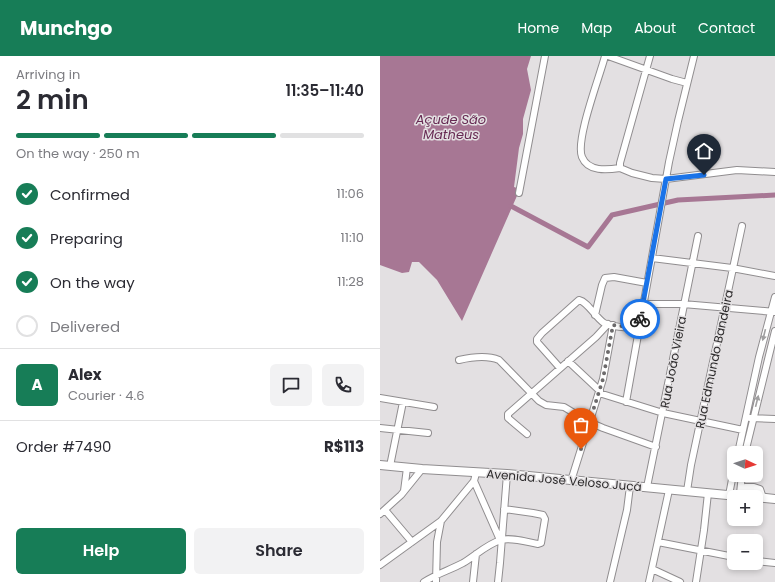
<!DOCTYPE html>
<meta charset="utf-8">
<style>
:root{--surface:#fff;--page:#f2f2f3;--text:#2b2b33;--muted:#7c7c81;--line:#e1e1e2;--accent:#177d57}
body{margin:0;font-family:Poppins,sans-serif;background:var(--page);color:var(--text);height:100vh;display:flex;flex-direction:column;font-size:15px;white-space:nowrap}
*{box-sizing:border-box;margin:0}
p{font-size:13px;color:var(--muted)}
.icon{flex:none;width:22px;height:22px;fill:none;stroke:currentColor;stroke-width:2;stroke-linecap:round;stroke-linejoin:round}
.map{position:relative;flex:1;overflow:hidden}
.details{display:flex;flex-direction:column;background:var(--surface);width:380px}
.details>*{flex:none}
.needle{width:26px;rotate:94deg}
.controls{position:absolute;left:347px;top:390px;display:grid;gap:8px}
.controls a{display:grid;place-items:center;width:36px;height:36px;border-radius:6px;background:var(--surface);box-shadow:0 2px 6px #0003;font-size:20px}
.pin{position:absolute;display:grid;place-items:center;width:34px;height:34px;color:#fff;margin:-41px -17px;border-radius:50% 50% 50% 0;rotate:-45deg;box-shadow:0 0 4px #0007}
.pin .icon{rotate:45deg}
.courier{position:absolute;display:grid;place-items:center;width:40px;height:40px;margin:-20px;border:3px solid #1a73e8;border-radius:50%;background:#fff;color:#222;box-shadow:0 1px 5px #0007}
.overview em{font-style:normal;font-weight:600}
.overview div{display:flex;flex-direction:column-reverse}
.overview{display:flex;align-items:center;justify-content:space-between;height:68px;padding:0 16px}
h1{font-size:26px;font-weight:600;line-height:30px}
.bar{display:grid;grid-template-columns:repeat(4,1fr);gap:6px 4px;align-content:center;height:48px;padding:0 16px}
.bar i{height:5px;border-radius:3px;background:var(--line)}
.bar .current{background:var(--accent)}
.bar p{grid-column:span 4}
.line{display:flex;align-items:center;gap:10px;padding:0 16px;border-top:1px solid var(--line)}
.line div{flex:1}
.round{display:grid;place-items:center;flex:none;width:42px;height:42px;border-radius:6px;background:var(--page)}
ol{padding:0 16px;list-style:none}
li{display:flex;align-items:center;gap:12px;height:44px}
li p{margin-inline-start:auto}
li .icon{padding:4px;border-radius:50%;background:var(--accent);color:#fff;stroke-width:4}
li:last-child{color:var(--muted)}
li i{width:22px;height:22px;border:2px solid var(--line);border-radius:50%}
.action{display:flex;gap:8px;margin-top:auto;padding:8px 16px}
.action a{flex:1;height:46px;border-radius:6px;background:var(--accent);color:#fff;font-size:16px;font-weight:600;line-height:46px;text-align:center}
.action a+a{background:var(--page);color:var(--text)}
header{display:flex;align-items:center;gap:24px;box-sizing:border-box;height:56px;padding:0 20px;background:var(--accent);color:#fff}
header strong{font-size:19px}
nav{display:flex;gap:22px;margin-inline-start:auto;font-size:14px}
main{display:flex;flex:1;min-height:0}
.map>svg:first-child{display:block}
.water{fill:#a77794}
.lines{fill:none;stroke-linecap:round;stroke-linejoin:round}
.canal{stroke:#a77794;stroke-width:5}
.minor-casing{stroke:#908d8f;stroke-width:8}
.major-casing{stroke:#908d8f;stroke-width:10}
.minor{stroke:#fff;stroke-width:6}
.major{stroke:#fff;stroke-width:8}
.oneway{fill:#a09fa0}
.done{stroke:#6c6a6b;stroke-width:4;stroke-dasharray:0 7.2}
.route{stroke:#1a73e8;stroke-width:5}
.labels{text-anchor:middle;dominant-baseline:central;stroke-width:3;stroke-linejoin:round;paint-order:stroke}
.street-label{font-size:12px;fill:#2c2a2b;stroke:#e3e0e2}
.water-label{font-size:13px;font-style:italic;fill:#672a53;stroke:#e3e0e2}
</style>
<header>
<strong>Munchgo</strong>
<nav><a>Home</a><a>Map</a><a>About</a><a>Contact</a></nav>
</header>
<main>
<section class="details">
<div class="overview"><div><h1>2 min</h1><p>Arriving in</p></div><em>11:35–11:40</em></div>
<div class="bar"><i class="current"></i><i class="current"></i><i class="current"></i><i></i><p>On the way · 250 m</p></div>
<ol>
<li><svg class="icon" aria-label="check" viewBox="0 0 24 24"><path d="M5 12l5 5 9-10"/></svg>Confirmed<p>11:06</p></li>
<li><svg class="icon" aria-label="check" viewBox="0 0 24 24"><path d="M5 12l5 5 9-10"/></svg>Preparing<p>11:10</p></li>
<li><svg class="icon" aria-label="check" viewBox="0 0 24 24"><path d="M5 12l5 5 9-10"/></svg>On the way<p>11:28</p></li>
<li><i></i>Delivered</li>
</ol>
<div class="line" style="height:72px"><b class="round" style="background:var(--accent);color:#fff">A</b><div><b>Alex</b><p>Courier · 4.6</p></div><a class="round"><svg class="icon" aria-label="chat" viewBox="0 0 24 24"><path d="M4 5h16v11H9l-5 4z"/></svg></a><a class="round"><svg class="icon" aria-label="phone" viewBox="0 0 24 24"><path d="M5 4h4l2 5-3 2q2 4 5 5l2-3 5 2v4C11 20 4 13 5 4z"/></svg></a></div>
<div class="line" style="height:52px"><div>Order #7490</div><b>R$113</b></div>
<div class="action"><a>Help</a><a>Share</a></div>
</section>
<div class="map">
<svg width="395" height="526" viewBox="0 0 395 526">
<rect width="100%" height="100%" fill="#e3e0e2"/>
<path class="water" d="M0 0H151L147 13 151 34 143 63V78L139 92 134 131 140 133 82 265 57 224 39 206H32L29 216 22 217 0 209Z"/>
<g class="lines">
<path class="canal" d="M131 150 208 191 232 159 298 144 395 139"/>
<defs>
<path id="minor" d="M225 0C220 20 195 84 202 101 208 116 227 114 240 112
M228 0 292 23 307 27
M270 0 240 107V112L252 117 272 122 286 123 357 114 395 116
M139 137 165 0
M272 202 352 212 395 220
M264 248H303L395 256
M215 259 222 229 225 222 234 221 267 227
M79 304C92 301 107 299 119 304L159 345 166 349 184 351 209 366 223 372 276 391
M188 305 220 335
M180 312 157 286V283L162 277 199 244C208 246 215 261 224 267 234 272 248 271 258 273
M219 337 283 357 363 374
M0 342 54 351
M246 346 289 106 298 65 314 0
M370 362 395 363
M0 372 48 377
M147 378 128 362V358L216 281 228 268
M358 397 379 301 395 241
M365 397 395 275
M10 410 23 346
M94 425 120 484
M191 425 223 323 233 269
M267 431 318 180
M24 435 27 412
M307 435 311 409 362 170
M360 437 362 419
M349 439 354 413
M362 441 363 433 365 431H374L380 433 383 442
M5 454 32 486
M0 458 21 439 42 413
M278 486 354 501
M376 505 395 507
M0 509 61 465 94 425 96 417
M272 513 300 526
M44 526C56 518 70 514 83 507 95 500 107 488 121 484 131 481 147 486 158 488L161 487 165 463 163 459 153 457 124 453
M56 526 57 486 61 465
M93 526 96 498
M118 526 120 507 127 418
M230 526 247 454 250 430
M269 526 289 434
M316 526 324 474 328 437"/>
<path id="major" d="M0 409 42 413 127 418 368 441
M376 441 395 443"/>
</defs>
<use href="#minor" class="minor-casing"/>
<use href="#major" class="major-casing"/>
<use href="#minor" class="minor"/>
<use href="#major" class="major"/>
</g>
<defs><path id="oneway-solid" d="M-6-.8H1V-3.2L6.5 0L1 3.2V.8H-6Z"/></defs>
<g class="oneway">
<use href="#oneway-solid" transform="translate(384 279) rotate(104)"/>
<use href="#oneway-solid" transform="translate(377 345) rotate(-76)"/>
</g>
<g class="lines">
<path class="done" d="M201 393 223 323 233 269 258 272 260 263"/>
<path class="route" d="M260 263 286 123 324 119"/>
</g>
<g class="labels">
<g class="street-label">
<text transform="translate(334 303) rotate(-78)">Rua Edmundo Bandeira</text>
<text transform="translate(293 306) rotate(-79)">Rua João Vieira</text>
<text transform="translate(184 424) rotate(5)">Avenida José Veloso Jucá</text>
</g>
<g class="water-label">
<text x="71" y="63">Açude São<tspan x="71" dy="15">Matheus</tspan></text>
</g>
</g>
</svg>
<div class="controls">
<a><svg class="needle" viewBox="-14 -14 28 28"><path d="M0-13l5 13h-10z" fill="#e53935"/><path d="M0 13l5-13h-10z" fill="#7c7c81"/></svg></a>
<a>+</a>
<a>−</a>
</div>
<div class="pin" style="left:201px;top:393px;background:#ea580c"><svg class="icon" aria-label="bag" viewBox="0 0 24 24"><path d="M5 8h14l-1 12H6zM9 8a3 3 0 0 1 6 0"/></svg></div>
<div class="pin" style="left:324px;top:119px;background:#1f2937"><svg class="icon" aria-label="home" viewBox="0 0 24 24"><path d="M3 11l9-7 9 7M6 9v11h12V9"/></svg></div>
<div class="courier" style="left:260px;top:263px"><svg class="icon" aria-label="bike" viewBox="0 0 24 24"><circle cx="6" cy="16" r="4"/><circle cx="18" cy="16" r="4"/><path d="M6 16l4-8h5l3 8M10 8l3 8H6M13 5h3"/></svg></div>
</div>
</main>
